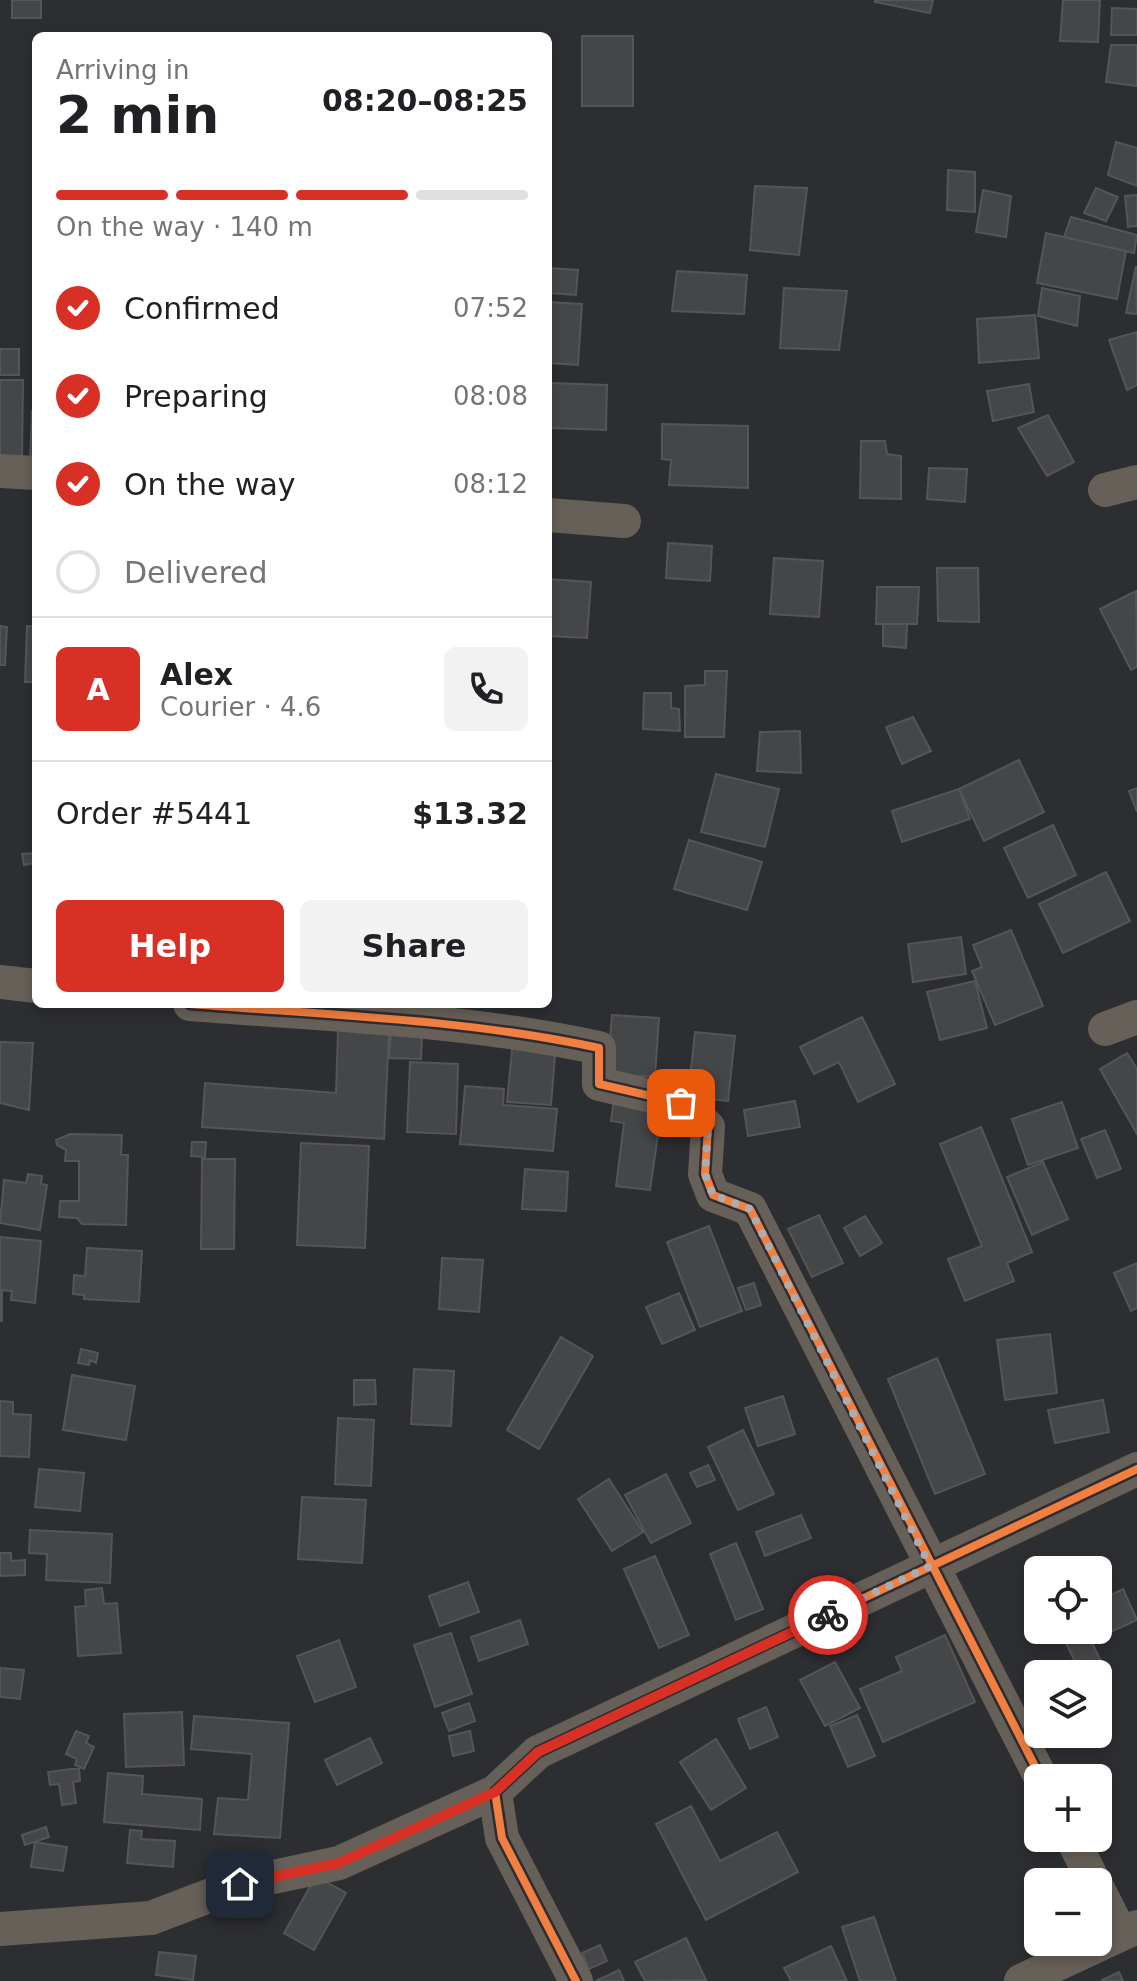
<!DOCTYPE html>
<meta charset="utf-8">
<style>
:root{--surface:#fff;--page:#f2f2f2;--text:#202124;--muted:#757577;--line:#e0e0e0;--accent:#d93025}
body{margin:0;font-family:"DejaVu Sans",sans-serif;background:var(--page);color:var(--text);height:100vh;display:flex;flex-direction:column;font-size:30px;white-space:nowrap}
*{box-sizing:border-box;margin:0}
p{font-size:26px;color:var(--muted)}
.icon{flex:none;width:44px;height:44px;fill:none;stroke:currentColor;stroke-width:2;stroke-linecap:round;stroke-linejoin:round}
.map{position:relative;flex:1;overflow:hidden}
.side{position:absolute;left:32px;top:32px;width:520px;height:976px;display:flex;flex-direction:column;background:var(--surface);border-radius:12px;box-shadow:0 4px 12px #0003}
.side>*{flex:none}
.buttons{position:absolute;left:1024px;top:1556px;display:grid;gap:16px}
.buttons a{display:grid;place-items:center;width:88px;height:88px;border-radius:12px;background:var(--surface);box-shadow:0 4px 12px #0003;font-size:40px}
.pin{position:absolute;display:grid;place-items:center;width:68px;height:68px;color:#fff;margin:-34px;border-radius:16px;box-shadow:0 4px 12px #0006}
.courier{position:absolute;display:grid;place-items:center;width:80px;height:80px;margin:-40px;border:6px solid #d93025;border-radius:50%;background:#fff;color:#222;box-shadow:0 2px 10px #0007}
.head em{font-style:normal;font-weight:700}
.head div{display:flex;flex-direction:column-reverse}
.head{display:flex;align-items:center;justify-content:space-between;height:136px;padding:0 24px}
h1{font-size:52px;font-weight:700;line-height:60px}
.bar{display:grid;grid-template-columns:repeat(4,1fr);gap:12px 8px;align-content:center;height:96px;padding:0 24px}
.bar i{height:10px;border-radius:6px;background:var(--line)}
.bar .active{background:var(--accent)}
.bar p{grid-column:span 4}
.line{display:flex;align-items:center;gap:20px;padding:0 24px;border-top:2px solid var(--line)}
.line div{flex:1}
.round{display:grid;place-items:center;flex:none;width:84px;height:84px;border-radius:12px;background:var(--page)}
ol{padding:0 24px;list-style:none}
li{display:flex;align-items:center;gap:24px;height:88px}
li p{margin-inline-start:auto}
li .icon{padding:8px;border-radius:50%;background:var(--accent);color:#fff;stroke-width:4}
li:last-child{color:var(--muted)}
li i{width:44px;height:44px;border:4px solid var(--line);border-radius:50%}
.button{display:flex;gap:16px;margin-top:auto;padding:16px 24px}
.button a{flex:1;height:92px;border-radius:12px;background:var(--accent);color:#fff;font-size:32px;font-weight:700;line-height:92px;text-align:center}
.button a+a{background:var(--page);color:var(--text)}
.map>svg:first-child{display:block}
.building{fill:#454648;stroke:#545558;stroke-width:2}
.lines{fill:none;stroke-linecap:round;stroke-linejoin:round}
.minor{stroke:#676058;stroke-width:34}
.cycleway-casing{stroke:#2c2d32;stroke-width:13}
.cycleway{stroke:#f27e40;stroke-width:8}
.done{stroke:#acadb0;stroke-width:8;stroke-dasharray:0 14.4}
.route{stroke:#d93025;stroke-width:10}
</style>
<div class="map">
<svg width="1137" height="1981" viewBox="0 0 1137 1981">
<rect width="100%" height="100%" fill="#2d2e31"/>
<path class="building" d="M12 0H41V18H12Z
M875 0H933L930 13 875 2Z
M1063 0H1100L1098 42 1060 41Z
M1112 8 1137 9V35H1111Z
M582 36H633V106H582Z
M1111 45H1137V86L1106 82Z
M1116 142 1137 148V186L1108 175Z
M948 170 975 172V212L947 210Z
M755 186 807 188 799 255 750 250Z
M1096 188 1118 197 1106 221 1084 213Z
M983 190 1011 196 1006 237 976 232Z
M1137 195V226L1128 227 1125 196Z
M548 196H550V240H548Z
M1071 217 1137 235 1134 253 1064 237Z
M1046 233 1126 251 1117 299 1037 283Z
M1136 266 1137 314 1126 313Z
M548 268 578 270 576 295 548 293Z
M677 271 747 275 744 314 672 311Z
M784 288 847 291 839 350 780 348Z
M1042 288 1080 296 1077 326 1038 316Z
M548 302 582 304 578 365 548 363Z
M1035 315 1039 358 979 363 977 319Z
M1137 332V385L1127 390 1109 340Z
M0 349H19V375H0Z
M0 380H23L22 459H0Z
M550 383 607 385 606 430 549 428Z
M1029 384 1034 412 993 421 987 391Z
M32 411 36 412V461H30Z
M1048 415 1074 462 1047 476 1018 428Z
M662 424 748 426V488L669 485 671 460 662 459Z
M861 441H885L887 454 901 456V499L860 498Z
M929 468 967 469 965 502 927 499Z
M668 543 712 546 710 581 666 578Z
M774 558 823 561 819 617 770 614Z
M937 568H978L979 622 938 621Z
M548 579 591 582 587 638 548 636Z
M877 587H919L917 624H876Z
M1136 591 1137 667 1131 670 1100 609Z
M883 624H907L906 648 883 646Z
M0 626 7 627 5 665H0Z
M27 626 36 627V682H25Z
M705 671H727L724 737H685V686L705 685Z
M644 693H671V708L679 709 680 731 643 729Z
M913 717 931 751 902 764 886 727Z
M800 731 801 773 757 771 760 732Z
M1019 760 1044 812 984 841 959 789Z
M716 774 779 789 765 847 701 832Z
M1137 788V812L1129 791Z
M959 789 970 819 902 842 892 811Z
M1053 825 1076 875 1028 898 1004 848Z
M689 840 762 862 747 910 674 889Z
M34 853 35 863 24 865 22 854Z
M1106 872 1130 921 1063 953 1039 904Z
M1011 930 1043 1006 995 1025 972 971 982 967 973 945Z
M961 937 966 974 913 982 908 944Z
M975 981 987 1028 940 1040 927 992Z
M612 1015 659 1018 655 1076H607Z
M862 1017 895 1084 858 1102 839 1062 814 1074 800 1047Z
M338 1030 389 1032 384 1139 202 1127 205 1083 336 1093Z
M695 1032 735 1036 728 1101 688 1097Z
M391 1035 422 1037 421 1059 389 1058Z
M513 1040 556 1044 551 1105 507 1102Z
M0 1042 33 1043 29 1110 0 1103Z
M1127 1053 1137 1069V1134L1100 1069Z
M410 1062 458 1064 456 1134 407 1132Z
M465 1086 504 1089 503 1105 557 1109 553 1151 460 1144Z
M614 1100 662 1107 650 1190 616 1186 624 1123 611 1121Z
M795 1101 800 1127 748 1136 744 1110Z
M1062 1102 1078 1148 1028 1165 1012 1119Z
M981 1127 1032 1252 1007 1263 1014 1281 965 1301 948 1259 982 1246 940 1144Z
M1105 1130 1121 1169 1097 1178 1081 1139Z
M70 1134 122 1135 121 1155H128L126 1225 82 1224 77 1218 59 1217 60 1201H79V1161H65L66 1150 57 1145 56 1140Z
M192 1142H206L205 1157 191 1156Z
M301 1143 369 1146 365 1248 297 1245Z
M202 1159H235L234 1249H201Z
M1043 1162 1068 1219 1032 1235 1007 1177Z
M525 1169 568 1172 566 1211 522 1209Z
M28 1174 42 1176 41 1184 47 1185 40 1230 0 1223 4 1180 26 1183Z
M819 1215 843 1263 812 1277 788 1229Z
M865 1216 882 1243 860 1256 844 1228Z
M709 1226 742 1311 700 1327 667 1242Z
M0 1237 41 1241 35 1303 11 1300 12 1291 0 1290Z
M87 1248 142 1251 139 1302 84 1299V1295L73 1294 74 1275 85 1276Z
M442 1258 483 1260 479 1312 439 1309Z
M1137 1263V1308L1131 1311 1114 1273Z
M754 1283 761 1305 746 1310 738 1288Z
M0 1292H2V1321H0Z
M679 1293 695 1330 662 1344 646 1307Z
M1050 1334 1057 1393 1005 1400 997 1340Z
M561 1337 593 1356 539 1449 507 1430Z
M81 1349 98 1353 96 1363 90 1360 89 1365 78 1363Z
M937 1358 985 1474 935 1494 888 1379Z
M414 1369 454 1371 451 1426 411 1424Z
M72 1375 135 1386 126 1440 63 1430Z
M354 1380H375L376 1404 354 1405Z
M783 1396 795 1434 758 1446 745 1408Z
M1103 1400 1109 1432 1055 1443 1048 1410Z
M0 1401 13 1402V1414L31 1415 29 1457 0 1456Z
M338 1418 374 1420 371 1486 335 1484Z
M743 1430 774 1494 738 1510 708 1447Z
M708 1465 715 1480 697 1487 690 1473Z
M39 1469 84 1473 80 1511 35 1507Z
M666 1474 691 1523 651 1543 625 1495Z
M609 1479 643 1532 612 1551 578 1499Z
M302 1497 366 1500 362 1563 298 1559Z
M801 1515 811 1538 765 1556 756 1532Z
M30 1530 112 1534 110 1583 46 1580 47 1554 29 1553Z
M736 1543 763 1609 736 1620 710 1554Z
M0 1553H11V1561L25 1560V1575L0 1576Z
M655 1556 689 1635 659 1648 624 1569Z
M468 1582 479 1612 440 1626 429 1596Z
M102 1588 104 1604 117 1603 121 1653 78 1656 75 1607 86 1606 85 1590Z
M1123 1589 1137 1620 1098 1638 1094 1630H1098V1601Z
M520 1620 528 1644 479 1661 471 1637Z
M451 1633 472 1694 435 1707 414 1645Z
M1088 1634 1103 1666 1081 1674 1066 1643Z
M945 1635 975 1702 883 1742 860 1689 902 1671 896 1657Z
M339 1640 356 1687 315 1702 297 1656Z
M835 1662 860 1708 825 1726 800 1680Z
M0 1668 24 1670 20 1699 0 1697Z
M469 1703 475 1721 449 1731 442 1713Z
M766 1707 778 1737 750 1749 738 1719Z
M182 1712 184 1765 126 1767 124 1714Z
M857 1715 875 1756 848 1767 830 1726Z
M194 1716 289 1723 280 1838 214 1834 218 1798 248 1800 252 1754 191 1749Z
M76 1731 89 1736 86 1743 94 1747 84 1769 75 1765 77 1759 66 1754Z
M470 1731 474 1751 453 1756 449 1736Z
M370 1738 382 1763 337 1785 325 1760Z
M716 1739 746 1788 711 1810 680 1762Z
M79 1768 80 1781 73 1782 76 1803 62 1805 59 1784 50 1785 48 1772Z
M108 1773 143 1776 142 1794 202 1799 200 1830 104 1822Z
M691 1806 720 1861 777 1832 798 1872 706 1920 656 1824Z
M46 1827 49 1837 25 1845 22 1835Z
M130 1830 142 1831 141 1839 175 1841 173 1867 127 1863Z
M35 1842 67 1847 63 1871 31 1867Z
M316 1876 346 1893 314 1950 284 1933Z
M874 1917 896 1981H860L842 1927Z
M686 1938 706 1980 645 1981 635 1962Z
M600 1945 607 1961 589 1969 582 1953Z
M831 1946 847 1981H791L784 1968Z
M159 1952 196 1956 193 1980 156 1975Z
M619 1970 624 1981H596Z
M1119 1972 1123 1981H1103L1102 1980Z"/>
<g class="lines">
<path class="minor" d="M0 471 36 473
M1105 490 1137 482
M548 515 624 521
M0 982 36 986
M190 1004C326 1015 465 1019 599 1048V1084L681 1103 708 1127 705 1174 713 1195 750 1209 1041 1778
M1105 1029 1137 1017
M1072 1838 1094 1882
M1098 1889 1121 1934
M0 1929 151 1918 240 1884 339 1863 495 1792
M576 1981 502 1838 495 1792 538 1752 1137 1469
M1021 1981 1137 1927"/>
<defs>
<path id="cycleway" d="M190 1004C326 1015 465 1019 599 1048V1084L681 1103 708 1127 705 1174 713 1195 750 1209 1041 1778
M576 1981 502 1838 495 1792 538 1752 1137 1469"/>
</defs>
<use href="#cycleway" class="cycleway-casing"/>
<use href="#cycleway" class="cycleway"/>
</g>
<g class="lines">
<path class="done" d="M681 1103 708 1127 705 1174 713 1195 750 1209 930 1566 828 1615"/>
<path class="route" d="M240 1884 339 1863 495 1792 538 1752 828 1615"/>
</g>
</svg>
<div class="buttons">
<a><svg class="icon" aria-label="locate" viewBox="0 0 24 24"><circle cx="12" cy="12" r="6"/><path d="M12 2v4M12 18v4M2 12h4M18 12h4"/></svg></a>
<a><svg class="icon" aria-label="layers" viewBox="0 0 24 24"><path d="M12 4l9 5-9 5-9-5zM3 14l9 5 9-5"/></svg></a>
<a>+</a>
<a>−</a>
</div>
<div class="pin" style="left:681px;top:1103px;background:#ea580c"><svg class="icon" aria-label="bag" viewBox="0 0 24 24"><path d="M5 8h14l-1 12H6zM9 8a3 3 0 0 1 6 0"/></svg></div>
<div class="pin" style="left:240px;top:1884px;background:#1f2937"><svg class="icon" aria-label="home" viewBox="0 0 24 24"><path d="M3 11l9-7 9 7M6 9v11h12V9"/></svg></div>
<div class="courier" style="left:828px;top:1615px"><svg class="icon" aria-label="bike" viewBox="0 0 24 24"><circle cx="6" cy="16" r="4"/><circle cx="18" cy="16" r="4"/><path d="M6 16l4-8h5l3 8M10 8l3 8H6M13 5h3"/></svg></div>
<section class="side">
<div class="head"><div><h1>2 min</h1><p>Arriving in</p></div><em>08:20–08:25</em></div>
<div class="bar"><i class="active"></i><i class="active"></i><i class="active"></i><i></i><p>On the way · 140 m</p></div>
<ol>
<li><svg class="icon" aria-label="check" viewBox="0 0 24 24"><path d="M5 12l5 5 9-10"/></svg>Confirmed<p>07:52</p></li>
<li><svg class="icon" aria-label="check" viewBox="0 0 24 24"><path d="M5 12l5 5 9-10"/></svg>Preparing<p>08:08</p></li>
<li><svg class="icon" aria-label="check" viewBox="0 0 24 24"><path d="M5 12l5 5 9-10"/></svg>On the way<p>08:12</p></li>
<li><i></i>Delivered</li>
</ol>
<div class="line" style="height:144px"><b class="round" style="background:var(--accent);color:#fff">A</b><div><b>Alex</b><p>Courier · 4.6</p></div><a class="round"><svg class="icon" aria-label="phone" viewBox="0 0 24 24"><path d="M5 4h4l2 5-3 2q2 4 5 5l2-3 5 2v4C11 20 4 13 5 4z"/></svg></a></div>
<div class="line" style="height:104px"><div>Order #5441</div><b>$13.32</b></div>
<div class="button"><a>Help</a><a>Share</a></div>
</section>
</div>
